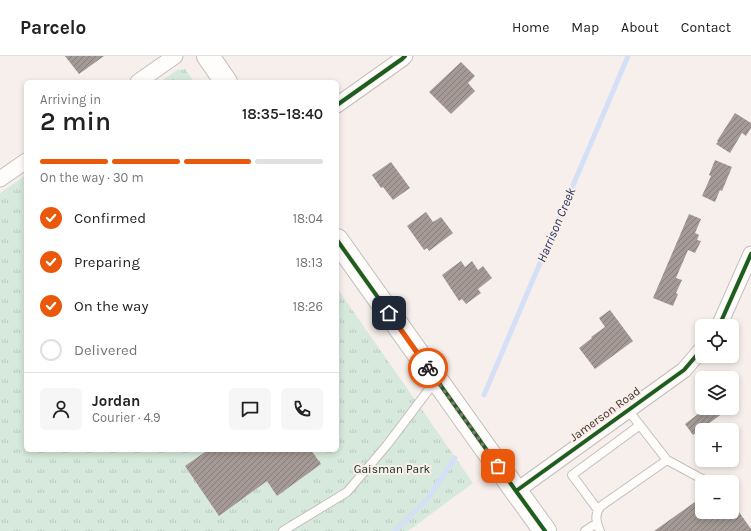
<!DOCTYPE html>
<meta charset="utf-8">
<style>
:root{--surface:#fff;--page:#f6f6f6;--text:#222;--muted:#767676;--line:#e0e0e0;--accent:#ea580c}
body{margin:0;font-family:Karla,sans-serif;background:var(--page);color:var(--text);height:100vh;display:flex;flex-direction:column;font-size:15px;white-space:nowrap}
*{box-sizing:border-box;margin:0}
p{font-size:13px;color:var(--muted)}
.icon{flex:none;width:22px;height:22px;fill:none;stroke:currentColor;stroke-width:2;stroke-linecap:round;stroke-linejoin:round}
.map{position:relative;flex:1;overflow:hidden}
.details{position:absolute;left:24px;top:24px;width:315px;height:372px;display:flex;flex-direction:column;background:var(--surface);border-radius:6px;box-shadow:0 2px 6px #0003}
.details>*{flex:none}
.controls{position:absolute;left:695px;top:263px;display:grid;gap:8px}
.controls a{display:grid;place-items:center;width:44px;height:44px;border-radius:6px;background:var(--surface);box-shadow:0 2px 6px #0003;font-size:20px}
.pin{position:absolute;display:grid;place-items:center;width:34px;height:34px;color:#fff;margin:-17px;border-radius:8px;box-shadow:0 2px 6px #0006}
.courier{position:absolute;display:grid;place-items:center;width:40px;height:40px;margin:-20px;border:3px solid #ea580c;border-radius:50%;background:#fff;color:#222;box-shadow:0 1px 5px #0007}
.overview em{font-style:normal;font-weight:600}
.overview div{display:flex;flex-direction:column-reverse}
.overview{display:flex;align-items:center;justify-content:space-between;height:68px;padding:0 16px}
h1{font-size:26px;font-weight:600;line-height:30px}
.bar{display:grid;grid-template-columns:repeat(4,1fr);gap:6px 4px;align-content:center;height:48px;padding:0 16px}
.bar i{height:5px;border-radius:3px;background:var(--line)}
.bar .selected{background:var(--accent)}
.bar p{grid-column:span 4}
.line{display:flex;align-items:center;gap:10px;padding:0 16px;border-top:1px solid var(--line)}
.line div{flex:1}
.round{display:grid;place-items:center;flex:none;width:42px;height:42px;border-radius:6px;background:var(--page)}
ol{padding:0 16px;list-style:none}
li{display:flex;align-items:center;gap:12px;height:44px}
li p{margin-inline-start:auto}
li .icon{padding:4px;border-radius:50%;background:var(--accent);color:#fff;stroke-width:4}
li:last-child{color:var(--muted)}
li i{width:22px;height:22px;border:2px solid var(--line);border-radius:50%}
header{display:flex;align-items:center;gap:24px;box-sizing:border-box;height:56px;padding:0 20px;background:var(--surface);border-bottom:1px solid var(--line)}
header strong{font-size:19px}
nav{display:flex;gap:22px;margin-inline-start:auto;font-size:14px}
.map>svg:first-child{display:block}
.grass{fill:url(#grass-tufts)}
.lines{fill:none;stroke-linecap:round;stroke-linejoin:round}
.stream{stroke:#d5e0f6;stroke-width:5}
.building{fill:url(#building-hatch)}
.service-casing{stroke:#c4bebb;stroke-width:10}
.minor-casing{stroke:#c4bebb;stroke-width:17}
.secondary-casing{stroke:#c4bebb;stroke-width:24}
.service{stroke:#fefdfc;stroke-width:8}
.minor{stroke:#fefdfc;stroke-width:15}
.secondary{stroke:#fefdfc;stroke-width:22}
.cycleway-casing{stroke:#fcede7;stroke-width:6}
.cycleway{stroke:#1b5e20;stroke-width:4}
.done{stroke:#7c7572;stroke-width:4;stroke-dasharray:0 7.2}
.route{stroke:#ea580c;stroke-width:5}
.labels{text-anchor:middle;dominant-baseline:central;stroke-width:4;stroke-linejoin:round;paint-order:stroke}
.street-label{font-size:12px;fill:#393431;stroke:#fcede7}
.park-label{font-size:12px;fill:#063222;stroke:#fcede7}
.water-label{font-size:13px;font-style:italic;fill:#1a3768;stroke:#fcede7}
</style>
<header>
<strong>Parcelo</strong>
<nav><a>Home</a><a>Map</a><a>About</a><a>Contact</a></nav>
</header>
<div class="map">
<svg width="751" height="475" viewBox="0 0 751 475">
<defs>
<pattern id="grass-tufts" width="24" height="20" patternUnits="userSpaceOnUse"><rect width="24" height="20" fill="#d6e9dc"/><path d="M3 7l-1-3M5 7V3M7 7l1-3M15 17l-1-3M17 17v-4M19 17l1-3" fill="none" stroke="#b8c8bd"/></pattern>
<pattern id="building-hatch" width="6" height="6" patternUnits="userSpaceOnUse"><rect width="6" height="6" fill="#a49995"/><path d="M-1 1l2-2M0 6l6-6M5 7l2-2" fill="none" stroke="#877e7a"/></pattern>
</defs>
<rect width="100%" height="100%" fill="#f7efec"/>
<path class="grass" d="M185 13 194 26H160L177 14Z
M26 119V394H337V232L473 427 408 475H0V137Z"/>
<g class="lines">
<path class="stream" d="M484 339 628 0
M395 475 429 441 455 402"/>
</g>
<path class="building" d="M65 0H104L79 18Z
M461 6 475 20 468 27 475 35 451 58 429 36Z
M735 57 751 67V72L746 80 742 77 730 97 716 88 718 86 717 85Z
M715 104 732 111 722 135 720 134 715 146 702 140 711 120 709 119Z
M391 106 410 132 393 144 383 131 381 132 372 119Z
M426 156 433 166 441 161 453 177 429 195 427 192 424 194 407 170Z
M689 158 701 163 695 177 699 179 697 184 701 185 695 197 688 194 676 222 682 224 676 237 678 238 673 250 653 242Z
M461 205 465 211 472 205 478 214 483 210 492 222 478 233 481 237 466 248 462 243 459 245 442 219Z
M610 254 633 285 595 313 579 292 592 282 591 281 605 271 599 262Z
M706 352H730L693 379 685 368Z
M208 394H311L321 408 277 440 267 425 219 460 185 410Z
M702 441V456H739L751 473V475H654Z"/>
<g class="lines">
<defs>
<path id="service" d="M667 404 704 424
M598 454 572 419 640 369
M283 475 347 436 387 389 436 324
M585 475 597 467
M600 475C596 466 594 458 601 450L667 404 628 354"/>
<path id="minor" d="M138 26 175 0
M337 49 402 3 405 0
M0 123 26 105
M719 270 751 198
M516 435 684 314 702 293"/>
<path id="secondary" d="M208 0 226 26
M337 184 516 435 545 475"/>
</defs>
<use href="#service" class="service-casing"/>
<use href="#minor" class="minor-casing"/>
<use href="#secondary" class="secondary-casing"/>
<use href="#service" class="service"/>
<use href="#minor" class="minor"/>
<use href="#secondary" class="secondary"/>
<defs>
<path id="cycleway" d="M337 49 402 3 405 0
M337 184 516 435 545 475
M719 270 751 198
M516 435 684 314 702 293"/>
</defs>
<use href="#cycleway" class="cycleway-casing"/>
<use href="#cycleway" class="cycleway"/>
</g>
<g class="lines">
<path class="done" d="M428 312 498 410"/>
<path class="route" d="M389 257 428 312"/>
</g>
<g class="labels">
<g class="street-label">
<text transform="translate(605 358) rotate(-36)">Jamerson Road</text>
</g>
<g class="park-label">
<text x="392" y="413">Gaisman Park</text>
</g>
<g class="water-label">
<text transform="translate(556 169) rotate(-67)">Harrison Creek</text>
</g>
</g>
</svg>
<div class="controls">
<a><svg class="icon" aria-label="locate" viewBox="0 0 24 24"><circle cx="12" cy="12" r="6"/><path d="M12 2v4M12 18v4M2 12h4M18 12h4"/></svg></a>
<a><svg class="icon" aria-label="layers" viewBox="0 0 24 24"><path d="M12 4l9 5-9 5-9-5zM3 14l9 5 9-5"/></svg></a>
<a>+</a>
<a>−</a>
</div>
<div class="pin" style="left:498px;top:410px;background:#ea580c"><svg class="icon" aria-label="bag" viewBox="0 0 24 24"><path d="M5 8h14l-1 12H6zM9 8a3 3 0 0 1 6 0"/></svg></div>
<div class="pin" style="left:389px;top:257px;background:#1f2937"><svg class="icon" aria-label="home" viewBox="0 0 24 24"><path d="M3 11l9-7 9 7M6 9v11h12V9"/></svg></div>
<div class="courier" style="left:428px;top:312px"><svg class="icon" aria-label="bike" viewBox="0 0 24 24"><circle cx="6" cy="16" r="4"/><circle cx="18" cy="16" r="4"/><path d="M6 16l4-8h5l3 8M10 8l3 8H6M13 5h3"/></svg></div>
<section class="details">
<div class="overview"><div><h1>2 min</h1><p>Arriving in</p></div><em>18:35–18:40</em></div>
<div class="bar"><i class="selected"></i><i class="selected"></i><i class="selected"></i><i></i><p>On the way · 30 m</p></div>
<ol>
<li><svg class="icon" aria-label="check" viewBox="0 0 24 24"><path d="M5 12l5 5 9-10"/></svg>Confirmed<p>18:04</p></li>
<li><svg class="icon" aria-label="check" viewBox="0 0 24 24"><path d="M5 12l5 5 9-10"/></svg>Preparing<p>18:13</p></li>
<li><svg class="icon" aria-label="check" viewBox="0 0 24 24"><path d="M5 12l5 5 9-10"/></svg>On the way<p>18:26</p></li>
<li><i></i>Delivered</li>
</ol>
<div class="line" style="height:72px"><a class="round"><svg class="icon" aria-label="person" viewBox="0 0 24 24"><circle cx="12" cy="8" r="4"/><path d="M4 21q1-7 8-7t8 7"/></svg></a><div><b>Jordan</b><p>Courier · 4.9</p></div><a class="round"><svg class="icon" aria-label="chat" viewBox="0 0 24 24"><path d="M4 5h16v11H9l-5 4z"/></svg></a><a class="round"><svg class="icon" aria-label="phone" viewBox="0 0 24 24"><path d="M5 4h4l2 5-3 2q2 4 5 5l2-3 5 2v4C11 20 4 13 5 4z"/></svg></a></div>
</section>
</div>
